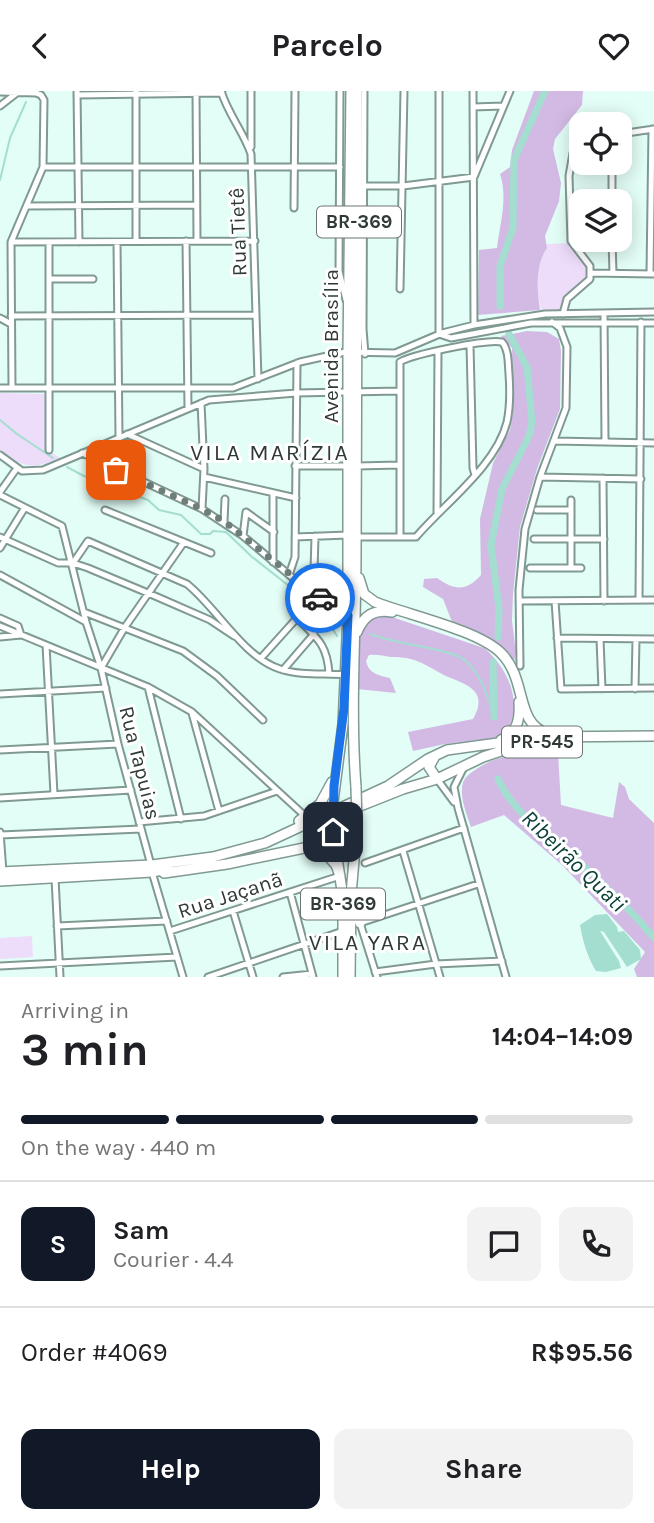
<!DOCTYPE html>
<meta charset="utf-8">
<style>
:root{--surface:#fff;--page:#f2f2f2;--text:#202124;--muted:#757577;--line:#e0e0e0;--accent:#111827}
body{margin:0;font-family:Karla,sans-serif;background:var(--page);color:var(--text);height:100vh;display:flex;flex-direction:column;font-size:26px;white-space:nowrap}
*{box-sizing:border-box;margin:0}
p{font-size:23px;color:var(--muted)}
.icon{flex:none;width:38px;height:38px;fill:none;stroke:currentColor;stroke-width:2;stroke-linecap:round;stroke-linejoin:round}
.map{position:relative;height:886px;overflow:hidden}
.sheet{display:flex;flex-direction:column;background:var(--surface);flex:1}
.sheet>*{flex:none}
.tools{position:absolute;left:569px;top:21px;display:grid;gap:14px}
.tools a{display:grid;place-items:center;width:63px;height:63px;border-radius:14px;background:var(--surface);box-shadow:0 4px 18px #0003;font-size:35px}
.pin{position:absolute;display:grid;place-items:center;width:60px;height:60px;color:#fff;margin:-30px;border-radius:14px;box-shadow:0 4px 10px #0006}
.courier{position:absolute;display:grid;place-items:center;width:70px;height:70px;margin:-35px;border:5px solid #1a73e8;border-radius:50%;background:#fff;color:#222;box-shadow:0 2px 9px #0007}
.overview em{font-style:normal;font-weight:700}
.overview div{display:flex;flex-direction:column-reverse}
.overview{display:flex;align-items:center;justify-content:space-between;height:119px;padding:0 21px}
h1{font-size:46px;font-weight:700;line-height:52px}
.bar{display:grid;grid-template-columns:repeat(4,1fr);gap:10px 7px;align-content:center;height:84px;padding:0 21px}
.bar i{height:9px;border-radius:5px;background:var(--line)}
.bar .active{background:var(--accent)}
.bar p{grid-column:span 4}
.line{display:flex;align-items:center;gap:18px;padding:0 21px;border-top:2px solid var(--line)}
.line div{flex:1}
.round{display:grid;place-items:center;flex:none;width:74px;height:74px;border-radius:14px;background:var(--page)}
.cta{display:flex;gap:14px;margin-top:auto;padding:14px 21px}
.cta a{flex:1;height:80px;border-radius:14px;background:var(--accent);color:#fff;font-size:28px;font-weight:700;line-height:80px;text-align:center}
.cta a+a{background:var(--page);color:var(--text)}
header{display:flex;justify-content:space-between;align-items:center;height:91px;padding:0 21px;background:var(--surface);font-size:32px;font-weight:700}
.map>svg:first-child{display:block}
.green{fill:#eddcfa}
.forest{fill:#d2bae4}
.water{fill:#a3ded1}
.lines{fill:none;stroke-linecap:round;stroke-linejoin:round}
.stream{stroke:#a3ded1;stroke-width:2}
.river{stroke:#a3ded1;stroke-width:7}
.minor-casing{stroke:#809993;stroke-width:9}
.highway-casing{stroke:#809993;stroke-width:12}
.minor{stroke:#fff;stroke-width:5}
.highway{stroke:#fff;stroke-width:9}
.highway-bridge-casing{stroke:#809993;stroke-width:12;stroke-linecap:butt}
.highway-bridge{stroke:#fff;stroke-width:9}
.done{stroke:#6e7f7a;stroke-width:7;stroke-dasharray:0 12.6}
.route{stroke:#1a73e8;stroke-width:9}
.labels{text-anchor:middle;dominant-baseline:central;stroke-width:6;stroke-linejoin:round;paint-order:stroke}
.shield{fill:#fff;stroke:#6d7573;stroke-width:2}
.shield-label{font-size:19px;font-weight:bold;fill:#2f3a37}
.street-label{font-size:21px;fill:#2f3a37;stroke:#fff}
.neighbourhood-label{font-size:23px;letter-spacing:2px;fill:#2f3a37;stroke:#fff}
.water-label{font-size:23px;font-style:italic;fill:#0b4138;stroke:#fff}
</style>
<header><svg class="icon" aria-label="back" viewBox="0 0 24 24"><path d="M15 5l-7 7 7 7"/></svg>Parcelo<svg class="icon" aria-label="heart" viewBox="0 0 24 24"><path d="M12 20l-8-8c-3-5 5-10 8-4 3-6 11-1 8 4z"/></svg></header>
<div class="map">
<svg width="654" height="886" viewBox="0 0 654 886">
<rect width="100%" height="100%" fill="#e3fef7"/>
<path class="green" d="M571 152 589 178 586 191 564 204 560 219 542 220C537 210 536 181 541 169 543 162 546 159 547 153Z
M0 302 45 303 47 358 60 367C31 379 24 377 0 359Z
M32 845 33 866 0 868V847Z"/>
<path class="forest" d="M534 0H583L582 14 555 48 553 58 561 92 559 110 545 145 547 157C535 174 537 200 540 219L478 224 479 159 497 157C500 132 508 107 500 83L510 76 512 59Z
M527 240 547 241 559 248 561 260 560 318 537 378 520 436 513 503 512 530 516 561 514 571 492 551 454 536 443 508 423 496 424 488 437 487C454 499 466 501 481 484L480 428 493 372 510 339 513 322 512 257 501 245Z
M386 524 484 557C509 577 527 619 502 646L445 653 413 660 408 641 473 628C491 596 461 593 442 583 422 572 415 566 391 566 383 565 377 563 369 564L366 570C369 583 378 584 390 587L396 602 357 598C356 571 350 529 386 524Z
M558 662 561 714 613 727 619 691 625 696 629 708 654 732V886H637L634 878 645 861 562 774 504 724 471 736C467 724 461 710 462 698 462 687 469 683 478 677 504 660 528 663 558 662Z"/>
<path class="water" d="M607 823 617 836 618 841 624 840 640 859 641 868 627 876 604 841 600 840 619 870 621 877 606 881 596 880C587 865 583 851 580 834L595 824Z"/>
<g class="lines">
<path class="stream" d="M0 89 10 47 26 11
M0 329 17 343 53 367
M67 376 84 385 148 409 159 419 181 424 201 443H210L213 440 226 441 251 465 322 521 337 545
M371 543C398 554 428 554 455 564 478 572 488 605 494 626"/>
<path class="river" d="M500 215V175L513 137 514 69 545 0
M498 546 499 518 491 454 502 398 529 345 532 331 527 276 509 243
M493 571 494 626
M498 688C515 725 548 743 577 769 604 794 631 819 654 847"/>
<defs>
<path id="minor" d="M77 0 79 151
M196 0 197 149
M221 0C228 23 243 40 251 63L258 288
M251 0V56
M340 0 339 180 346 209
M364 0 363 238 365 263
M439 0V243
M473 0 474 234
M0 1 36 2 41 4 44 9 43 76 11 151 12 297
M77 4 222 2
M0 15 18 1
M473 16 503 15
M620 43 654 38
M612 72V110
M43 76H340
M365 95H403L474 86 510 0
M27 115 196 114
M294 117 295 0
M612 149 613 182
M136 150V0
M186 150 188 317
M11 151 255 150
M117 151 119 346
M590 182 654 183
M650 183 652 38
M49 188H93
M400 198 404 0
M604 222 605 350
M563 223 567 208 590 188V175L571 150 569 85 573 62 581 55
M11 225 256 224
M0 227 11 233
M439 243 451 247 531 232H654
M470 254 473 377 475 384
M0 297H233L300 271 345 261 395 262 442 242 474 234 545 223 654 221
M201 312 204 378 202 418
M127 343 204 378
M555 350 654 352
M49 359V151
M82 362 202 418 243 445 306 498 348 524
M0 364 22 380 43 379 209 309 296 302 400 300
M295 375H348
M357 375 399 374
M204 386 296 407
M540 386 641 388
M603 387 604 510
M0 401 17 377
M273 402V471
M0 404 62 435 86 531 101 577 118 653 151 774
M105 419 211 462
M537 419H571
M437 422 438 260
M224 431 225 408
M243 445 246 421 274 441
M0 446 58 472H73L88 477 155 505 210 529 234 545
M295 446 348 444
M356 446H416C445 412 496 375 507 331 510 317 510 297 509 283 508 272 509 259 502 251 487 248 413 263 400 271
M400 446V271
M534 448H604
M0 457 24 418
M73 472 88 450 187 493C217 517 244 567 280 578 301 585 325 582 346 584
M530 477H581
M571 477V409
M0 484 86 531
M289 484 295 466 297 272
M306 498 314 480 315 445
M639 509 641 231
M519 510 654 509
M555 510 561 598 654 597
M84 521 183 560 217 585 263 629
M0 527 18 535 21 544 0 546
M0 535 148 596 192 621 305 725
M557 547 654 548
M600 548 602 598
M46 554 54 703
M261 567 297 527C317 547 327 553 329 582
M520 575 519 499 525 438 540 386 566 317 567 256 560 237 552 231
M101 577 125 536 184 451
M283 579 314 543
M148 596 181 728
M635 598 636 548
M0 603 106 597
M192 622 219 720
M0 659 118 653
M463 678 454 696 458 717 506 886
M437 688 454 711
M0 707 131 699
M139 731 204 725 277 700
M0 741 3 781
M0 744 141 738
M403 760 440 886
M365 772 464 737
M152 781 183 886
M55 787 60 886
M290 801 313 886
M233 820 253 886
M57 835 167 830
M170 840 340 785
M0 875 177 866
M375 881 436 873 502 870
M208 886 343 840
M283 886 312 883
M377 886 360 832 478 793"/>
<path id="highway" d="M359 487 364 503 375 511C408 524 478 539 501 562 528 589 514 632 548 643
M357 541C364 524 374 518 392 521
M501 649C518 641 520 628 519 611
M435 665 429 676 437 688
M356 696C350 617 356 540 356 462 356 308 358 154 357 0
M333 711 343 633 348 524V262L351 0
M350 719 403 698 437 688 483 666 516 655
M299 730 320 713 332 691
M333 741 343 806V886
M0 781 152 774 213 766 265 752 388 695 428 668 447 659 540 646 654 645
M164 782 227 773 309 756 328 765 336 774 340 785
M0 790 152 781 168 778
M354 815 360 832
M350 886 351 803 357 735"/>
</defs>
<use href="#minor" class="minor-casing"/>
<use href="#highway" class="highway-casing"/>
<use href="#minor" class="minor"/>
<use href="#highway" class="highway"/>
<defs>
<path id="highway-bridge" d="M356 696 357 735
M333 711V741"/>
</defs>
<use href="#highway-bridge" class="highway-bridge-casing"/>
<use href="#highway-bridge" class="highway-bridge"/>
</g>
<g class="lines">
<path class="done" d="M116 379 202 418 225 431 320 507"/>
<path class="route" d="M320 507 348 524 344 617 334 695 333 741"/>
</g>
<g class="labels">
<g class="shield">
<rect x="317" y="115.5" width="84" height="31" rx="5"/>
<rect x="502" y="635.5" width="80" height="31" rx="5"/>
<rect x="301" y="797.5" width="84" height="31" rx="5"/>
</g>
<g class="shield-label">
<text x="359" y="131">BR-369</text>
<text x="542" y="651">PR-545</text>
<text x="343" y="813">BR-369</text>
</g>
<g class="street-label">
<text transform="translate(238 141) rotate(-92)">Rua Tietê</text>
<text transform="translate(331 255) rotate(-90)">Avenida Brasília</text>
<text transform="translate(140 672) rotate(76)">Rua Tapuias</text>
<text transform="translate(230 804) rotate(-18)">Rua Jaçanã</text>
</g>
<g class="neighbourhood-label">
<text x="270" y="361">VILA MARÍZIA</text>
<text x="368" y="851">VILA YARA</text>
</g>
<g class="water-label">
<text transform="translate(574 770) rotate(44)">Ribeirão Quati</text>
</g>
</g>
</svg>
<div class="tools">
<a><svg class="icon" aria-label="locate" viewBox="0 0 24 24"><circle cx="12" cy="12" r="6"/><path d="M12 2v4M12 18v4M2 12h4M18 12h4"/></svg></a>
<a><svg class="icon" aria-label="layers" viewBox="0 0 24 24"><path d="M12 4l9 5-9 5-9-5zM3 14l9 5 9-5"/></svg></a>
</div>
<div class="pin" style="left:116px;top:379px;background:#ea580c"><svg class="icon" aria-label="bag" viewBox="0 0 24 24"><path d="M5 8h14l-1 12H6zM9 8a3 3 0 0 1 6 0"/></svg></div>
<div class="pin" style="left:333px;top:741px;background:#1f2937"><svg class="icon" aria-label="home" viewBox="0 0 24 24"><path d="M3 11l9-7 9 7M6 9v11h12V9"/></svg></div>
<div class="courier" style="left:320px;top:507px"><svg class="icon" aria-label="car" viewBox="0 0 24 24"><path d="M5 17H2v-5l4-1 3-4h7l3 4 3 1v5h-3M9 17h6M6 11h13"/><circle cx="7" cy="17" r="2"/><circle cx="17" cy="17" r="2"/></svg></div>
</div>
<section class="sheet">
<div class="overview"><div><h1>3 min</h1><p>Arriving in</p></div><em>14:04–14:09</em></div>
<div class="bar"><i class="active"></i><i class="active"></i><i class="active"></i><i></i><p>On the way · 440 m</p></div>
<div class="line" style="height:126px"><b class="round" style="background:var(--accent);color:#fff">S</b><div><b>Sam</b><p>Courier · 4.4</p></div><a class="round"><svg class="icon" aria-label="chat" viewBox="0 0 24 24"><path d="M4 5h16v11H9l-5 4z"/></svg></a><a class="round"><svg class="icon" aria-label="phone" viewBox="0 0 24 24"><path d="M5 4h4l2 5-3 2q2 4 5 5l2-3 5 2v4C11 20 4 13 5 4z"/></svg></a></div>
<div class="line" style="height:91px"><div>Order #4069</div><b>R$95.56</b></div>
<div class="cta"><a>Help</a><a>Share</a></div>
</section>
